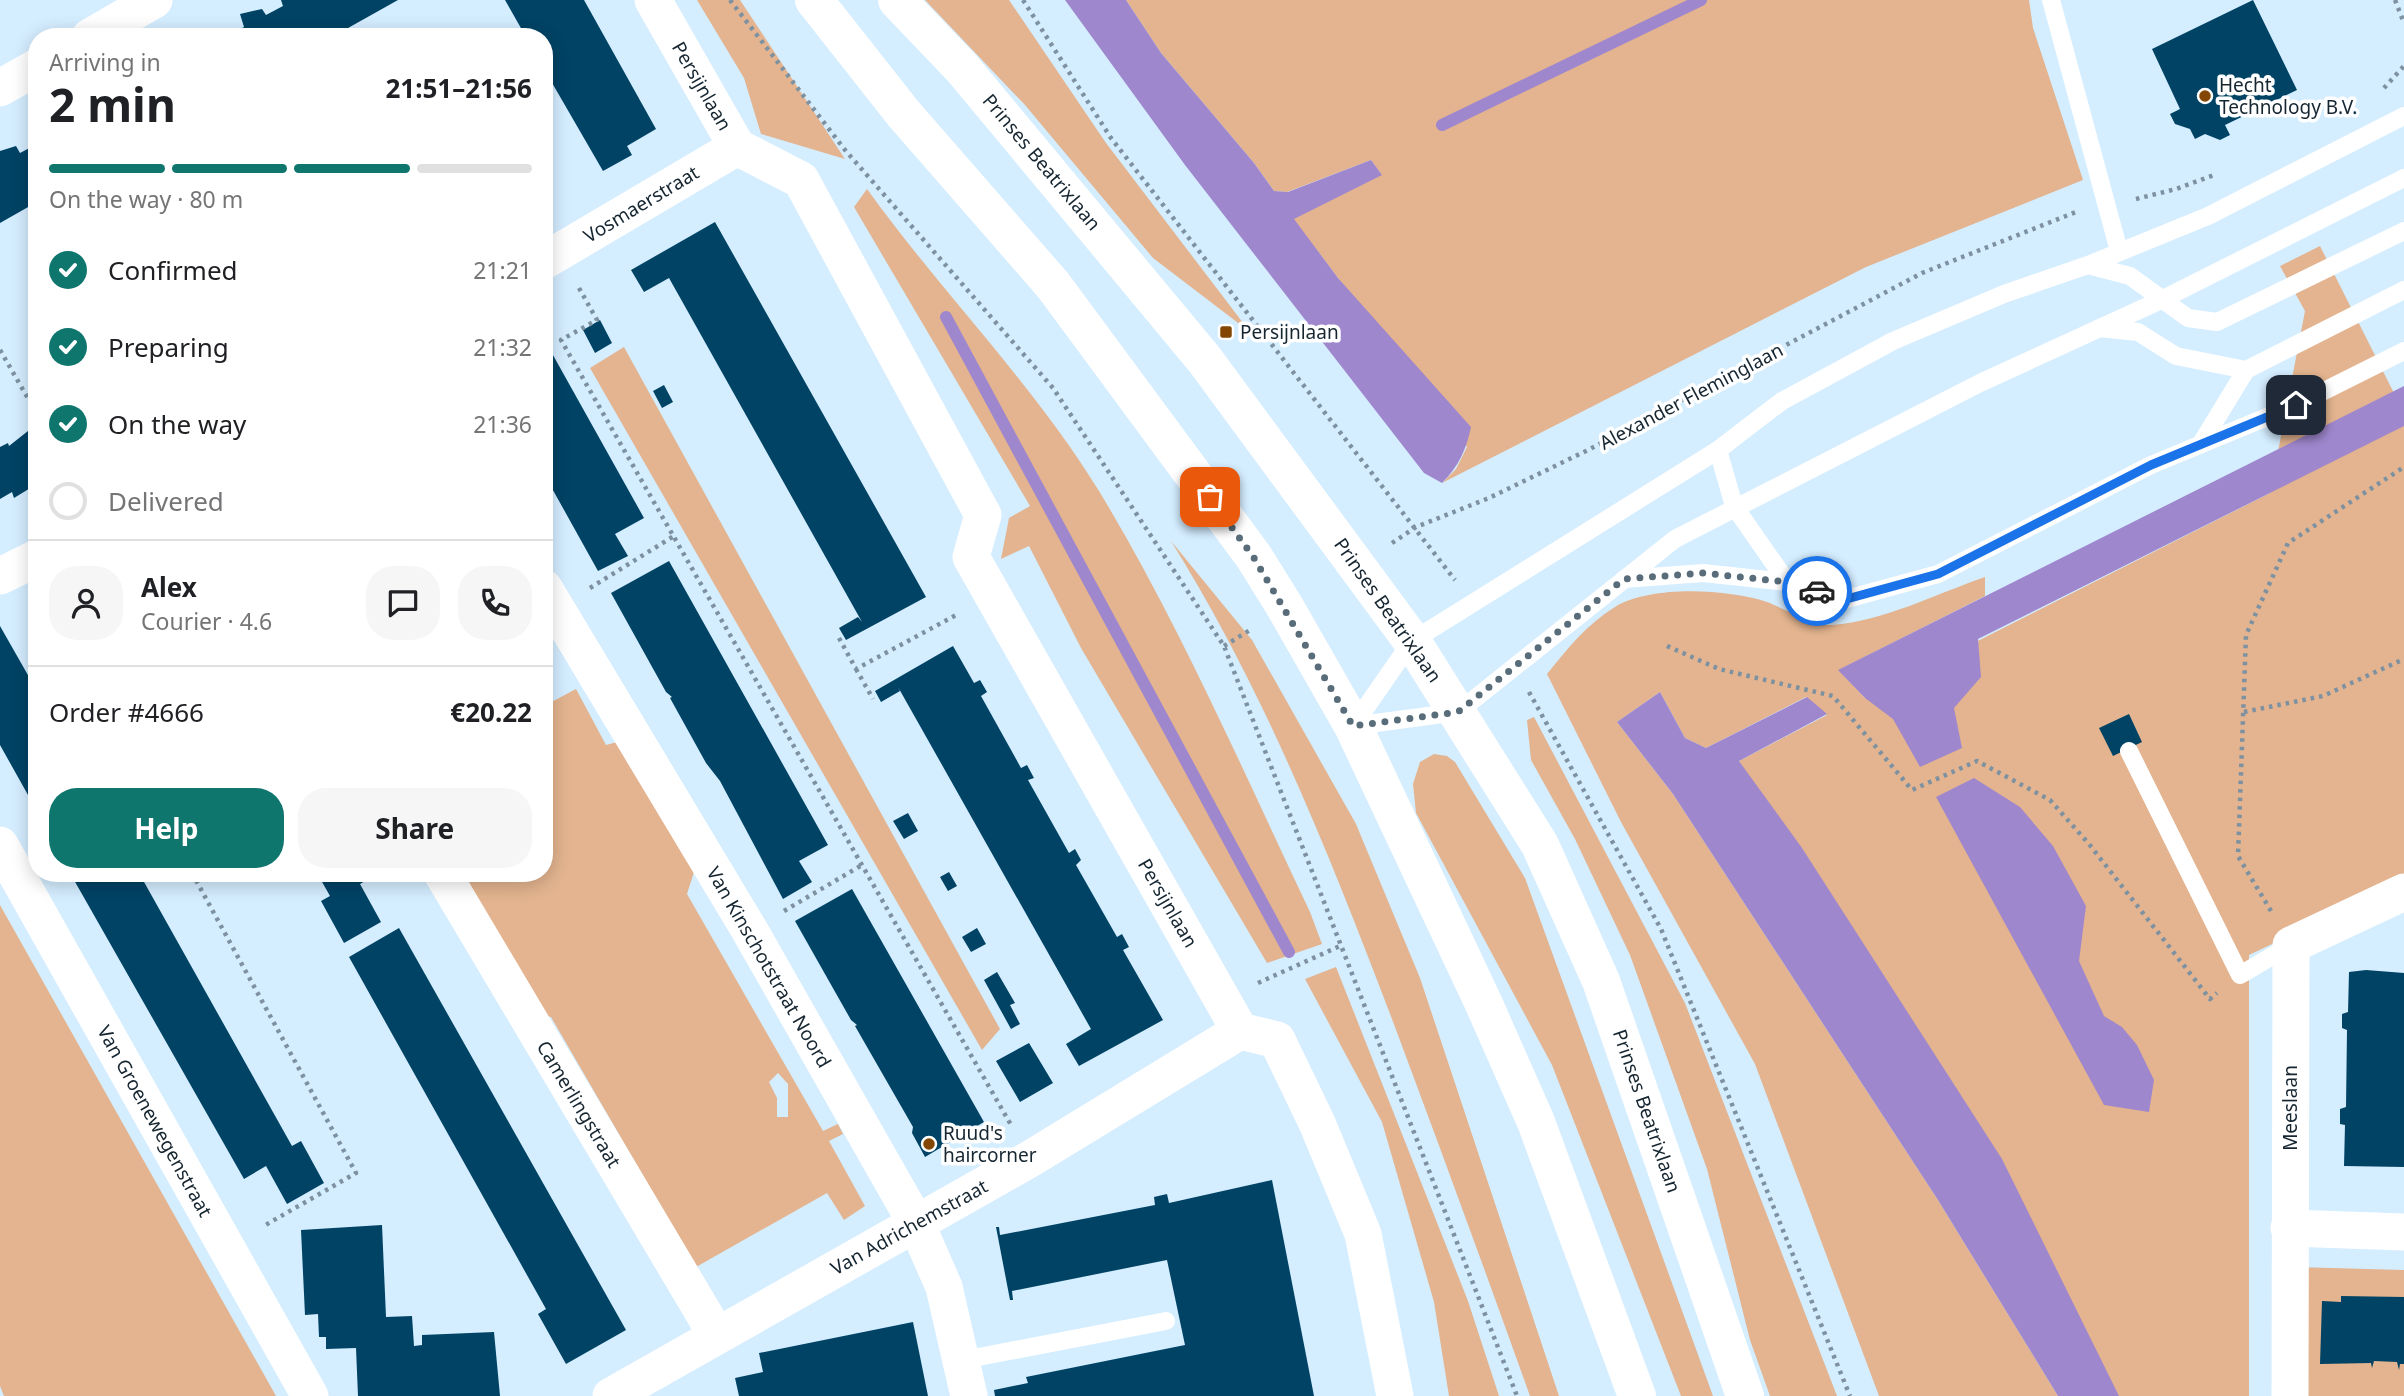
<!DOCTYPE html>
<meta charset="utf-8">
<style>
:root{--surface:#fff;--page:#f6f6f6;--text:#202124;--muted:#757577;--line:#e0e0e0;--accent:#0f766e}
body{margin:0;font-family:"Noto Sans",sans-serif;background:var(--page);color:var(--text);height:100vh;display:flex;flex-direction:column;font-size:26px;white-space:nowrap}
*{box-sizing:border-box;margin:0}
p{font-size:23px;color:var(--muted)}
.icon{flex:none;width:38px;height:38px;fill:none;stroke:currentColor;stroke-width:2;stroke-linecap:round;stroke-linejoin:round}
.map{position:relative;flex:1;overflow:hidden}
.sheet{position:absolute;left:28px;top:28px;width:525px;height:854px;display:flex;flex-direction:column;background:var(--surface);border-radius:28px;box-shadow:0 4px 18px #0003}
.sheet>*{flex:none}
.pin{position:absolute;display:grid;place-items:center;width:60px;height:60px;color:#fff;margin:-30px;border-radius:14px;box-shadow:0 4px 10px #0006}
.courier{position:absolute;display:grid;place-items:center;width:70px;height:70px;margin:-35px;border:5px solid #1a73e8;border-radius:50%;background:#fff;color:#222;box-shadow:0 2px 9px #0007}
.summary em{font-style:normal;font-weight:700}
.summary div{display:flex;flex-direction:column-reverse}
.summary{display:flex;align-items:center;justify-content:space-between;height:119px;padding:0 21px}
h1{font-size:46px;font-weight:700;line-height:52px}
.bar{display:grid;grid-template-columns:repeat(4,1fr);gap:10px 7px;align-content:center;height:84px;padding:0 21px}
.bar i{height:9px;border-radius:5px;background:var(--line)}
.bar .current{background:var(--accent)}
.bar p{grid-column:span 4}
.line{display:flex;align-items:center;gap:18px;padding:0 21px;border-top:2px solid var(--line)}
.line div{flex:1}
.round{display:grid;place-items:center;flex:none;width:74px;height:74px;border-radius:28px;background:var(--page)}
ol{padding:0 21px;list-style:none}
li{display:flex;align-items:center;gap:21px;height:77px}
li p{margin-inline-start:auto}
li .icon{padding:7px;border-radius:50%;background:var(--accent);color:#fff;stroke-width:4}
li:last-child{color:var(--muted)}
li i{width:38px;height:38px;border:4px solid var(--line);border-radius:50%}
.button{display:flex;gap:14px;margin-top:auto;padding:14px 21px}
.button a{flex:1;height:80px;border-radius:28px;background:var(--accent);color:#fff;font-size:28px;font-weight:700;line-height:80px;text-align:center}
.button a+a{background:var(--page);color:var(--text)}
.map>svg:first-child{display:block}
.green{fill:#e3b48f;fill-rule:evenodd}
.water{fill:#9f87cd}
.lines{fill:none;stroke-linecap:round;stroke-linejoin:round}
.stream{stroke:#9f87cd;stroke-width:12}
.building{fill:#004365}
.path{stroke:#7d91a0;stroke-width:4.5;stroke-dasharray:3.5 5;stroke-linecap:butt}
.lane{stroke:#fff;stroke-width:18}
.street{stroke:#fff;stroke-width:37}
.primary{stroke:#fff;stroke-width:38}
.done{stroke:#586c79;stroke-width:7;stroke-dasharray:0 12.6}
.route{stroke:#1a73e8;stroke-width:9}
.poi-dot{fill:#844703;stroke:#fff;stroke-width:2.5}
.labels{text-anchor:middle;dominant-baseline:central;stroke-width:7;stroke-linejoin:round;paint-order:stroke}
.poi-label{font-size:19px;fill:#162631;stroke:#fff;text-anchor:start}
.street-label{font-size:19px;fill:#162631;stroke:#fff}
</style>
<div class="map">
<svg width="2404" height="1396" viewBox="0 0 2404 1396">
<rect width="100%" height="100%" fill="#d4edff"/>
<path class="green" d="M697 0H740L845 159 761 134 744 78Z
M925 0H1009L1106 143 1250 332 1153 258 1025 105Z
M1126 0H2029L2033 28 2083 180 1866 267 1442 483 1456 469 1467 447 1293 219 1381 174 1371 160 1287 192 1274 191 1254 163 1161 53Z
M867 189C941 292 1032 382 1099 491 1180 625 1243 771 1310 912L1322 944 1267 963 1081 648 1029 546 1001 559 1009 518 1030 506 854 207Z
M2320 246 2404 413V881L2249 955V1396H2116L1739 761 1827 715 1806 697 1706 748 1685 738 1660 692 1617 722 1673 794 1938 1200 2058 1396H1879L1755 1064 1621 822 1547 674C1567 649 1587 624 1615 607 1651 585 1727 589 1767 602 1783 608 1816 626 1832 625 1884 621 1936 594 1985 577V596L1839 670 1865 698 2270 493 2305 311 2280 266Z
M624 347 1000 1029 982 1050 590 368Z
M1171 541 1252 640 1356 824 1420 978 1559 1396H1530C1486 1273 1441 1150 1395 1027 1332 861 1266 693 1171 541Z
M576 689 606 745 625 740 695 869 687 894 823 1131 838 1124 843 1134 829 1141 865 1206 844 1220 827 1193 696 1267 551 1017 526 1012 450 873H544V706ZM778 1073 788 1084V1117H777V1098L769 1082Z
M1534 717 1685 1003 1837 1396H1770L1750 1340 1707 1169 1630 955 1575 839 1531 760 1527 720Z
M1434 754 1447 756 1455 762 1525 878 1713 1396H1681L1552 1065 1416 813 1413 784 1420 762Z
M0 905 276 1396H4L0 1386Z
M1336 967 1468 1301 1499 1396H1449L1434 1302 1382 1122 1305 979Z
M2295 1267 2404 1270V1396H2292Z"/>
<path class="water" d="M1065 0H1126L1161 53 1254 163 1274 191 1288 192 1371 160 1382 175 1294 219 1338 278 1471 427C1466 450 1459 466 1442 483L1424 473 1185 165Z
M2404 386V426L1978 639 1981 677 1954 708 1962 748 1920 767 1893 719 1865 698 1838 670Z
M1660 692 1685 738 1706 748 1807 697 1827 714 1739 761 1802 848 2002 1159 2119 1396H2058L1938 1200 1673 794 1617 722Z
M1974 778 2020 807 2053 846 2086 906 2079 961 2104 1016 2122 1027 2137 1045 2154 1080 2149 1112 2104 1105 1936 797Z"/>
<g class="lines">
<path class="stream" d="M1442 125 1701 0
M946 317 1289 952"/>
</g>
<path class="building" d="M281 0H398L332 37H227L244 27 240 14 262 9 266 15 283 6Z
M505 0H584L656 129 627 146 632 155 603 171 544 69V37H526Z
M2253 0 2297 90 2225 125 2230 135 2220 140 2205 134 2195 139 2190 129 2175 124 2170 114 2180 109 2152 49Z
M37 144V202L0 223V151L16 146 20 153Z
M715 222 926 597 846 640 839 628 858 617 862 622 669 278 644 292 631 270Z
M600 320 612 343 595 353 583 330Z
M544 339 644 518 615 534 628 556 598 571 544 474Z
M664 385 673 402 662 408 653 391Z
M28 431 37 447V478L29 482 32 487 14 498 12 492 0 499V447L8 443 9 446Z
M669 561 828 845 799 861 812 882 783 899 720 781 706 763 670 698 672 697 666 692 611 593Z
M0 626 37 691V811L0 745Z
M953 646 974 683 980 680 987 692 981 696 1021 768 1027 765 1034 778 1028 780 1069 853 1075 849 1081 860 1076 865 1117 937 1122 934 1129 947 1123 950 1163 1020 1079 1066 1066 1044 1091 1029 898 687 900 691 881 702 875 691Z
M2129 714 2142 742 2113 756 2099 728Z
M908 813 918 831 904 839 893 821Z
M949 872 957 886 948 891 940 877Z
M70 873H139L292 1146 301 1141 324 1183 287 1204 266 1166 244 1179Z
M317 873H379L360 884 381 922 344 943 321 901 330 896Z
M852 889 984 1122 925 1157 912 1133 913 1127 855 1026 857 1025 851 1020 795 921Z
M399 928 626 1330 566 1364 538 1314 546 1309 349 957Z
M977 928 986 944 971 952 962 937Z
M2366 970 2404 973V1167L2344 1166 2345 1125 2340 1124V1109L2346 1107 2347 1030 2342 1028V1014L2348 1012 2349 972Z
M997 972 1015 1003 1010 1005 1020 1024 1011 1029 984 980Z
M1029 1043 1053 1083 1020 1102 996 1061Z
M1272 1180 1314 1396H995L994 1390 1028 1383 1026 1377 1185 1345 1167 1260 1012 1291 1013 1300H1010L996 1227H999L1000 1235 1155 1205 1154 1197 1167 1194 1169 1203Z
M382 1225 386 1317 412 1316 414 1346 422 1345V1335L494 1332 500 1396H358L356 1348 326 1349V1337H319L318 1314 305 1315 301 1230Z
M2341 1296 2404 1297V1364H2400L2399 1370 2397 1362 2374 1361 2372 1368 2371 1363 2320 1364 2322 1301 2341 1302Z
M913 1322 928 1396H739L735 1378 763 1372 759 1353Z"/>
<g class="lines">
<path class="path" d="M730 0 845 150 1053 388 1224 646 1517 1396
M1023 0 1111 138 1455 580
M2395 0 2404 23
M2384 88 2404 66
M2136 199 2176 189 2214 175
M579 288 597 320 561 340 1011 1125
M0 350 37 414
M1392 543 1416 527 1489 498 1586 451 1922 273 2076 212
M590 588 674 536
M839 638 856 669 958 614
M1224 646 1250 630
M1667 646 1719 669 1833 696 1912 790 1977 761 2050 800 2089 844 2210 999 2217 993
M856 669 873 699
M1529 692 1661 929 1850 1396
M2244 712 2323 696 2404 659
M192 873 356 1173 262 1227
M784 911 862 865
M2271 911 2238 856 2246 635 2288 543 2404 467
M1258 983 1340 946"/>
<path class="lane" d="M2051 0 2119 251
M2088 265 2130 276 2188 318 2217 322 2404 231
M2099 328 2138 332 2176 356 2246 370 2404 290
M2202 442 2246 370
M1718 450 1734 506 1787 582 1843 600 1938 574 2151 465 2296 405 2404 351
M1624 579 1703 573 1787 582
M1353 726 1412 641 1718 450 1782 401 1893 341 2004 294 2088 265 2208 216 2404 116
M1353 726 1458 712 1675 539 1980 383 2161 300 2404 178
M2129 751 2240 975 2291 945
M963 1360 1166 1321"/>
<path class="street" d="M653 0 737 147 801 180 983 515 971 557 1240 1031 1277 1040 1317 1123 1363 1234 1395 1396
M90 37 154 0
M0 88 37 67
M544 261 737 147
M0 576 37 558
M544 588 750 931 916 1223 944 1287 969 1396
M0 845 310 1396
M442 873 716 1334
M2289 1228 2404 1232
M611 1396 1030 1159 1240 1031
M2290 1396 2291 945 2404 892"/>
<path class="primary" d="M814 0 903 113 1053 285 1254 557 1285 607 1353 726 1483 1002 1536 1122 1637 1396
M897 0 962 68 1204 359 1412 641 1540 845 1601 981 1745 1396"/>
</g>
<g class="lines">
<path class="done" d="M1210 497 1254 558 1353 726 1458 712 1624 579 1703 573 1787 582 1817 591"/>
<path class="route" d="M1817 591 1843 600 1938 574 2151 465 2296 405"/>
</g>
<g class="poi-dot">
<circle cx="2205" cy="96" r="7"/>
<rect x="1219" y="325" width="14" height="14" rx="3.5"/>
<circle cx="929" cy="1144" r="7"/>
</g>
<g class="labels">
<g class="poi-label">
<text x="2219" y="85">Hecht<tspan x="2219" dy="22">Technology B.V.</tspan></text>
<text x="1240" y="332">Persijnlaan</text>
<text x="943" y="1133">Ruud's<tspan x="943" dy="22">haircorner</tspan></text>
</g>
<g class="street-label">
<text transform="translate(702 86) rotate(60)">Persijnlaan</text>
<text transform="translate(1042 162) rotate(50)">Prinses Beatrixlaan</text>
<text transform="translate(641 204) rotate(-31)">Vosmaerstraat</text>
<text transform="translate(1691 396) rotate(-28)">Alexander Fleminglaan</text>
<text transform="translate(1388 610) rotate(55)">Prinses Beatrixlaan</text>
<text transform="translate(1168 903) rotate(60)">Persijnlaan</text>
<text transform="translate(769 967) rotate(60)">Van Kinschotstraat Noord</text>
<text transform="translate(579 1104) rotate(59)">Camerlingstraat</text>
<text transform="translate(2290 1108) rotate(-90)">Meeslaan</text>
<text transform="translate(1647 1111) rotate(71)">Prinses Beatrixlaan</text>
<text transform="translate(155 1121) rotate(61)">Van Groenewegenstraat</text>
<text transform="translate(909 1227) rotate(-29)">Van Adrichemstraat</text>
</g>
</g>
</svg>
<div class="pin" style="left:1210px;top:497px;background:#ea580c"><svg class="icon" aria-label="bag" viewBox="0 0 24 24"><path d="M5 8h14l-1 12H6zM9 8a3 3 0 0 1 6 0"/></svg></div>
<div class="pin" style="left:2296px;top:405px;background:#1f2937"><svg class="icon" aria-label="home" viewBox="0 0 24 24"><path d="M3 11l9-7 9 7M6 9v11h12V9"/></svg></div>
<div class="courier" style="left:1817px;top:591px"><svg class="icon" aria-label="car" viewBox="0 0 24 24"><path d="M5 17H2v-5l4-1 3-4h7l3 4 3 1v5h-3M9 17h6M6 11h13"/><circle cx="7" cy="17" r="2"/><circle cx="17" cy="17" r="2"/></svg></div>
<section class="sheet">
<div class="summary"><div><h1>2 min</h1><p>Arriving in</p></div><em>21:51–21:56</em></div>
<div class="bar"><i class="current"></i><i class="current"></i><i class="current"></i><i></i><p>On the way · 80 m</p></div>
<ol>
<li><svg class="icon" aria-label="check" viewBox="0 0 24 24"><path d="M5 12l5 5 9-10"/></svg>Confirmed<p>21:21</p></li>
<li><svg class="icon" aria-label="check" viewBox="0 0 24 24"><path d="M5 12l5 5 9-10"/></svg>Preparing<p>21:32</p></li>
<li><svg class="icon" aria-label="check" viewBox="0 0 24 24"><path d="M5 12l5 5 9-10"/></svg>On the way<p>21:36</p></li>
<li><i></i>Delivered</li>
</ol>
<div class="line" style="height:126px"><a class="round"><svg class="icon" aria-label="person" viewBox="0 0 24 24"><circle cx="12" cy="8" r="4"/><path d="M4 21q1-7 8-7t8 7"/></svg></a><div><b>Alex</b><p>Courier · 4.6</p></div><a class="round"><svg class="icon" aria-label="chat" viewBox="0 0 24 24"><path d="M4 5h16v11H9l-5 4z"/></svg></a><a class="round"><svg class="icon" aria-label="phone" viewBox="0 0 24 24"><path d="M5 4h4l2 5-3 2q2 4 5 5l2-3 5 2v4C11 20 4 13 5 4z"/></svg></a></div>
<div class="line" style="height:91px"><div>Order #4666</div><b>€20.22</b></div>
<div class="button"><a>Help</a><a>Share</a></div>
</section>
</div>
